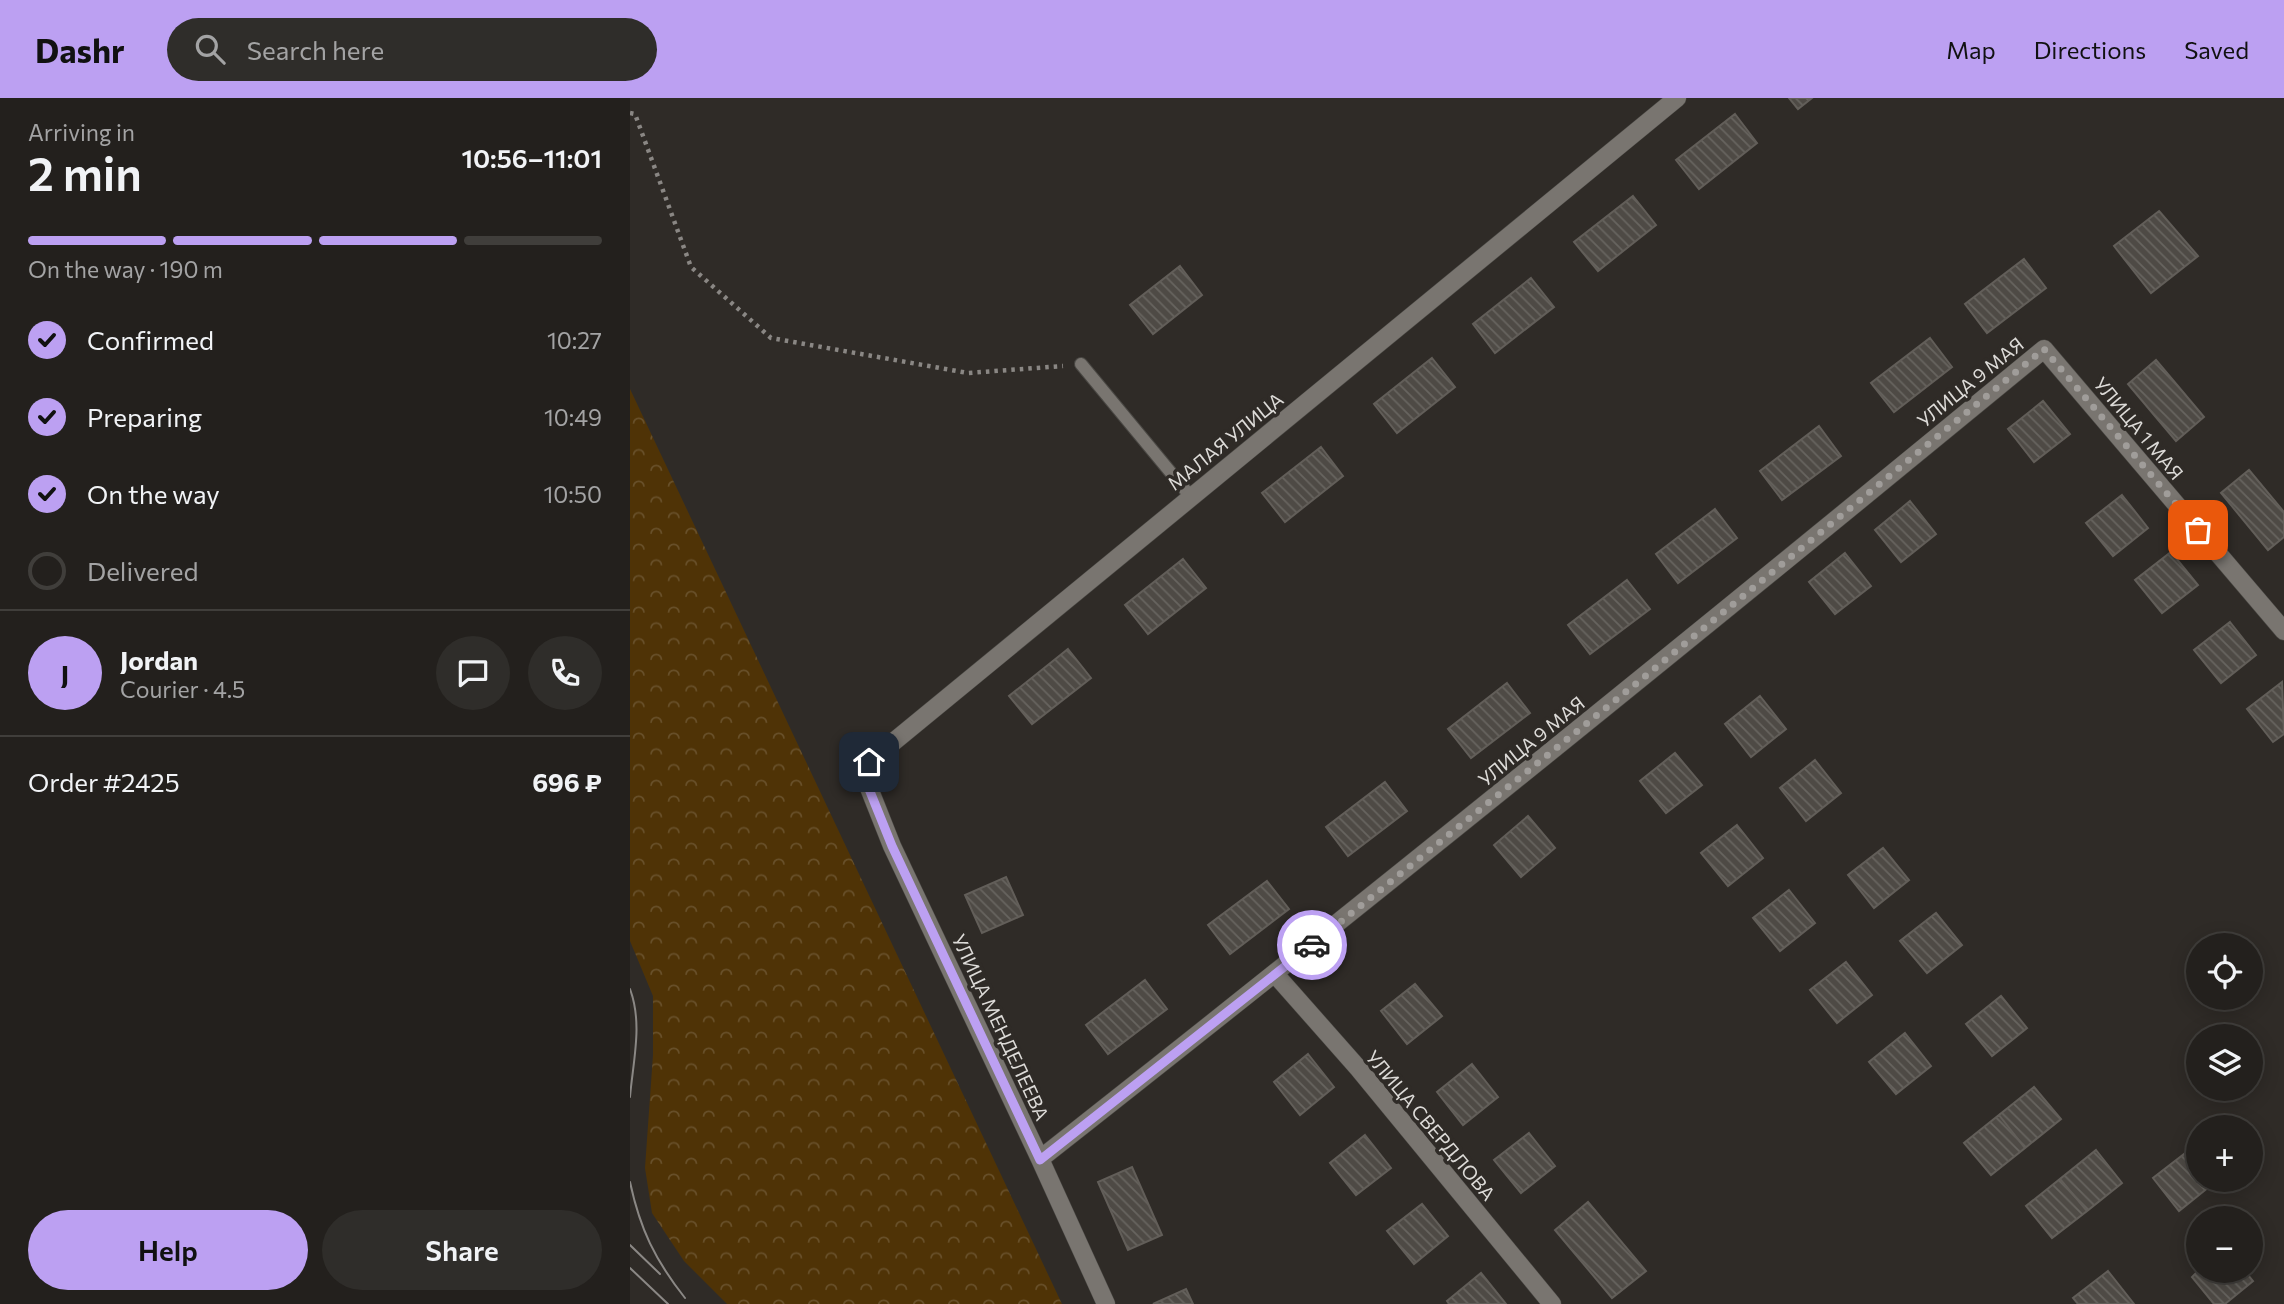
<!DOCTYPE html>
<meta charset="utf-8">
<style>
:root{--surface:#23201d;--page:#2f2d2a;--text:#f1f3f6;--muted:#a3a3a4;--line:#403e3b;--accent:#bca0f2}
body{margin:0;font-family:Commissioner,sans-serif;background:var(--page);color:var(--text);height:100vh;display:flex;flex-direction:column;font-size:26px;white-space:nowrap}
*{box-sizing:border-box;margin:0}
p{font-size:23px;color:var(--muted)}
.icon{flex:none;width:38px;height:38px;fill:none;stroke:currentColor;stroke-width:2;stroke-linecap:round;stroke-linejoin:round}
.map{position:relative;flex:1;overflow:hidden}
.sheet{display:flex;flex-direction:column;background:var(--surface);width:630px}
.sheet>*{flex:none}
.tools{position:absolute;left:1556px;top:835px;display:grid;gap:14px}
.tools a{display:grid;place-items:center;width:77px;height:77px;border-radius:50%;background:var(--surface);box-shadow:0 4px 18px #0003,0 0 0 2px var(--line);font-size:35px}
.pin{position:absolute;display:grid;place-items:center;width:60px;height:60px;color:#fff;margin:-30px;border-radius:14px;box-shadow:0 4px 10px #0006}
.courier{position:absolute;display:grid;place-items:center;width:70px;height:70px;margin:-35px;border:5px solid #bca0f2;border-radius:50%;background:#fff;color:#222;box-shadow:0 2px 9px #0007}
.head em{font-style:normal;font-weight:600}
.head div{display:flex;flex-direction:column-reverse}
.head{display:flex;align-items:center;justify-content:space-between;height:119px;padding:0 28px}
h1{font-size:46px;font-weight:600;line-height:52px}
.bar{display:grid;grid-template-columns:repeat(4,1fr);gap:10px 7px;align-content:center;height:84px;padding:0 28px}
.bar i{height:9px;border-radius:5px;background:var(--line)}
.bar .current{background:var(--accent)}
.bar p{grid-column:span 4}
.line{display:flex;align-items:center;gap:18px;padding:0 28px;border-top:2px solid var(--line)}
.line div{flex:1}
.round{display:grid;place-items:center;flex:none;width:74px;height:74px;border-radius:37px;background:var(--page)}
ol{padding:0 28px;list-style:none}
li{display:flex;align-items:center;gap:21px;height:77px}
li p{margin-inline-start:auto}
li .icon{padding:7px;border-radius:50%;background:var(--accent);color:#111;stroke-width:4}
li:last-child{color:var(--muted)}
li i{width:38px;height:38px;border:4px solid var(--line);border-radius:50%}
.cta{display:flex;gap:14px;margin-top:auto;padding:14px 28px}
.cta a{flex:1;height:80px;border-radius:42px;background:var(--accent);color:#111;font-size:28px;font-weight:600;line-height:80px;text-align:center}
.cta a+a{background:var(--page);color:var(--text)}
header{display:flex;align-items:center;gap:42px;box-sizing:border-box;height:98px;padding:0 35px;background:var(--accent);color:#111}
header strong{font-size:33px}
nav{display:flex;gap:38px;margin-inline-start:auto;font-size:24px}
.search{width:490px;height:63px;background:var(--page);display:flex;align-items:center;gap:18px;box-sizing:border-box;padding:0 24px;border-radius:38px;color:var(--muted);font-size:26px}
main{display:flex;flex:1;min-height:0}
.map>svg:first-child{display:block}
.forest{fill:url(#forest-crowns)}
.building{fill:url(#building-back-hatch);stroke:#625e59;stroke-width:2}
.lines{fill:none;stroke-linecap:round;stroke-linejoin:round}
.service-casing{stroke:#4a4844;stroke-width:14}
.minor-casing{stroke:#4a4844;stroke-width:19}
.path{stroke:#8a8784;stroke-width:4.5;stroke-dasharray:3.5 5;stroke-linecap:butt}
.service{stroke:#797570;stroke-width:12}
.minor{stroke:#797570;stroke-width:18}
.tram{stroke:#8b8885;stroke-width:2}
.done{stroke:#a09d9a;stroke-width:7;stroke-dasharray:0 12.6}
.route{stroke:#bca0f2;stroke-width:9}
.labels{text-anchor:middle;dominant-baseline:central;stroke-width:7;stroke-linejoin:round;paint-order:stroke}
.street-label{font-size:19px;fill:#dddbd8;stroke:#2f2b27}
</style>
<header>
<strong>Dashr</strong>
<div class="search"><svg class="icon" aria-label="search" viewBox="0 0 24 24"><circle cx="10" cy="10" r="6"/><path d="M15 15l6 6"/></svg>Search here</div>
<nav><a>Map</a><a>Directions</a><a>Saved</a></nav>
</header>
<main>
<section class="sheet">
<div class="head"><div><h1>2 min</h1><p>Arriving in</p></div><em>10:56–11:01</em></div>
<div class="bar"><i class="current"></i><i class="current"></i><i class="current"></i><i></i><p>On the way · 190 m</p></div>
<ol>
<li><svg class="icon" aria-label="check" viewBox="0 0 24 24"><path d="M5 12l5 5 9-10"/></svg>Confirmed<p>10:27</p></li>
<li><svg class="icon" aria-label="check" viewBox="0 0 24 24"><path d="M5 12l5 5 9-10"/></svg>Preparing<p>10:49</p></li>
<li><svg class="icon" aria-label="check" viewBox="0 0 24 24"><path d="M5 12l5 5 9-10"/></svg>On the way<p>10:50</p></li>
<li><i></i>Delivered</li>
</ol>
<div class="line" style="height:126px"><b class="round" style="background:var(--accent);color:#111">J</b><div><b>Jordan</b><p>Courier · 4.5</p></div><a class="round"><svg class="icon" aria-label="chat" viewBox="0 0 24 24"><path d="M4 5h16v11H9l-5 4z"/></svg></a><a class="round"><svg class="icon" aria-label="phone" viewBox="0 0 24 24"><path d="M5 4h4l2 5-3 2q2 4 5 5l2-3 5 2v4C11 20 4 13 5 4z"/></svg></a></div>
<div class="line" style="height:91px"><div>Order #2425</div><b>696 ₽</b></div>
<div class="cta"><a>Help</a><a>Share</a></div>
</section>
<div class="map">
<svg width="1654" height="1206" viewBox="0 0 1654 1206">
<defs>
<pattern id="forest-crowns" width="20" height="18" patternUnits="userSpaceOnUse" patternTransform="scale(1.75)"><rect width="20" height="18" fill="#4f3306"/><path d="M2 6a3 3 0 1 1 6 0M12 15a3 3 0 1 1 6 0" fill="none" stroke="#68502a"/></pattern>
<pattern id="building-back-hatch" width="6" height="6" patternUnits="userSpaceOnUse" patternTransform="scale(1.75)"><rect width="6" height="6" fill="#4e4a45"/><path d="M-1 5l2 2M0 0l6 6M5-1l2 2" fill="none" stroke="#67645f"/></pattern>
</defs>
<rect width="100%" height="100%" fill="#2f2b27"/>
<path class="forest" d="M0 291 432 1206H97L54 1163 22 1115 15 1070 23 957V898L0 843Z"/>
<path class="building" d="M1159 0H1182L1168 11Z
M1105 16 1127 45 1069 91 1046 62Z
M1003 98 1026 127 968 173 944 144Z
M1529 113 1568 158 1521 195 1484 148Z
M1394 161 1416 190 1357 235 1335 206Z
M550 168 572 197 523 236 500 207Z
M901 180 924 209 865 255 843 226Z
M1300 240 1322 269 1264 314 1241 285Z
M802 260 825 289 767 335 744 306Z
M1526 262 1574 319 1546 343 1498 286Z
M1413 303 1440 336 1404 364 1378 331Z
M1189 328 1211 358 1152 402 1130 373Z
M691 349 713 378 655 424 632 395Z
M1619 372 1654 414V439L1638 452 1591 395Z
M1492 397 1518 430 1483 458 1456 425Z
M1280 403 1306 436 1271 464 1245 432Z
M1085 411 1107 440 1048 485 1026 456Z
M1541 454 1568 487 1532 515 1505 482Z
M1215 455 1241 488 1205 516 1179 484Z
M553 461 576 490 518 536 495 507Z
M997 482 1020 511 960 556 938 527Z
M1600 524 1626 557 1591 585 1564 552Z
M438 551 461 580 402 626 379 598Z
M1652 584 1654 636 1643 644 1617 611Z
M877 585 900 615 841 660 818 631Z
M1130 598 1156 631 1121 659 1095 626Z
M1045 655 1072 687 1036 715 1010 683Z
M1185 662 1211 695 1176 723 1150 690Z
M755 684 777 713 718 758 696 729Z
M898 718 925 750 891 779 864 747Z
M1107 727 1133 760 1098 788 1071 755Z
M1253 750 1279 782 1244 810 1218 777Z
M376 779 393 817 352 835 335 797Z
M637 783 659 811 600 856 578 827Z
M1159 792 1185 825 1150 853 1123 820Z
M1306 815 1332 847 1297 875 1270 843Z
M1216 864 1242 897 1207 925 1180 892Z
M515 882 537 911 478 956 456 927Z
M785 886 812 918 777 946 751 913Z
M1371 898 1397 930 1362 958 1336 926Z
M1275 935 1301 968 1266 996 1239 964Z
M678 956 704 989 670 1017 644 984Z
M842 966 868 999 833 1027 807 994Z
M1404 989 1431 1021 1395 1050 1369 1017Z
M1369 1017 1395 1050 1361 1077 1334 1045Z
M899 1035 925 1068 891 1095 864 1062Z
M735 1037 761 1070 726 1097 700 1065Z
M1466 1052 1492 1085 1457 1113 1430 1081Z
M1558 1053 1568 1065V1082H1581L1584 1085 1549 1113 1523 1080Z
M502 1069 532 1137 498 1152 468 1084Z
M1430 1081 1457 1113 1422 1140 1396 1108Z
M958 1104 1016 1173 982 1200 925 1132Z
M792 1106 818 1138 784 1166 757 1133Z
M1569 1172H1614L1623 1183 1595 1206H1584L1562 1179Z
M1478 1173 1504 1206H1448L1443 1200Z
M851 1175 876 1206H819L817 1203Z
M556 1191 563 1206H523Z"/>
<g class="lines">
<defs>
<path id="service" d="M451 266 561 399"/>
<path id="minor" d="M645 876 728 970 922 1206
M410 1061C748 795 1082 524 1414 251L1654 533
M476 1206 410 1061 262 748 239 690V664L1047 0"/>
</defs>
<use href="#service" class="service-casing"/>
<use href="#minor" class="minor-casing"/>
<path class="path" d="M0 15 5 16 61 169 141 240 338 275 433 268"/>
<use href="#service" class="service"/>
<use href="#minor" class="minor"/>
<path class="tram" d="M0 891C13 926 3 963 0 999
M0 1084C10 1131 25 1162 55 1200
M0 1147 30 1176
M0 1170 38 1206"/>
</g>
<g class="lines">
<path class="done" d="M682 847 1018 576 1414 251 1568 432"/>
<path class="route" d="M239 664V691L262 748 410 1062 682 847"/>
</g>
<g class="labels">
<g class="street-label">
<text transform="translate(1340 284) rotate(-39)">УЛИЦА 9 МАЯ</text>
<text transform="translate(1509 330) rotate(50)">УЛИЦА 1 МАЯ</text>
<text transform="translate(595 343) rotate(-39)">МАЛАЯ УЛИЦА</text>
<text transform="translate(901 643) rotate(-39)">УЛИЦА 9 МАЯ</text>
<text transform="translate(371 929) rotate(65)">УЛИЦА МЕНДЕЛЕЕВА</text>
<text transform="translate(801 1027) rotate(50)">УЛИЦА СВЕРДЛОВА</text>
</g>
</g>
</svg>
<div class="tools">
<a><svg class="icon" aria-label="locate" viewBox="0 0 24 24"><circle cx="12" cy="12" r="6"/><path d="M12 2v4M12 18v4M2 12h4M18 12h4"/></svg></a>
<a><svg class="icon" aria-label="layers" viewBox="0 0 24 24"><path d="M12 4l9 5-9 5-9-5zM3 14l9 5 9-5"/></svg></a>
<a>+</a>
<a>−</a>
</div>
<div class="pin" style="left:1568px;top:432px;background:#ea580c"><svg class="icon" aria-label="bag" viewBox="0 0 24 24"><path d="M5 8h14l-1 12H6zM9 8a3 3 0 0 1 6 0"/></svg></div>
<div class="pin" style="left:239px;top:664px;background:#1f2937"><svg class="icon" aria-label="home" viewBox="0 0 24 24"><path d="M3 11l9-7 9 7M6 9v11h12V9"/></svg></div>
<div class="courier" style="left:682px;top:847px"><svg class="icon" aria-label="car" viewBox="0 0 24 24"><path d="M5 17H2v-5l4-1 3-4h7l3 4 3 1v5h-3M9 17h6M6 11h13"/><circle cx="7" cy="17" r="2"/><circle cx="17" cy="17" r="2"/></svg></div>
</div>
</main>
